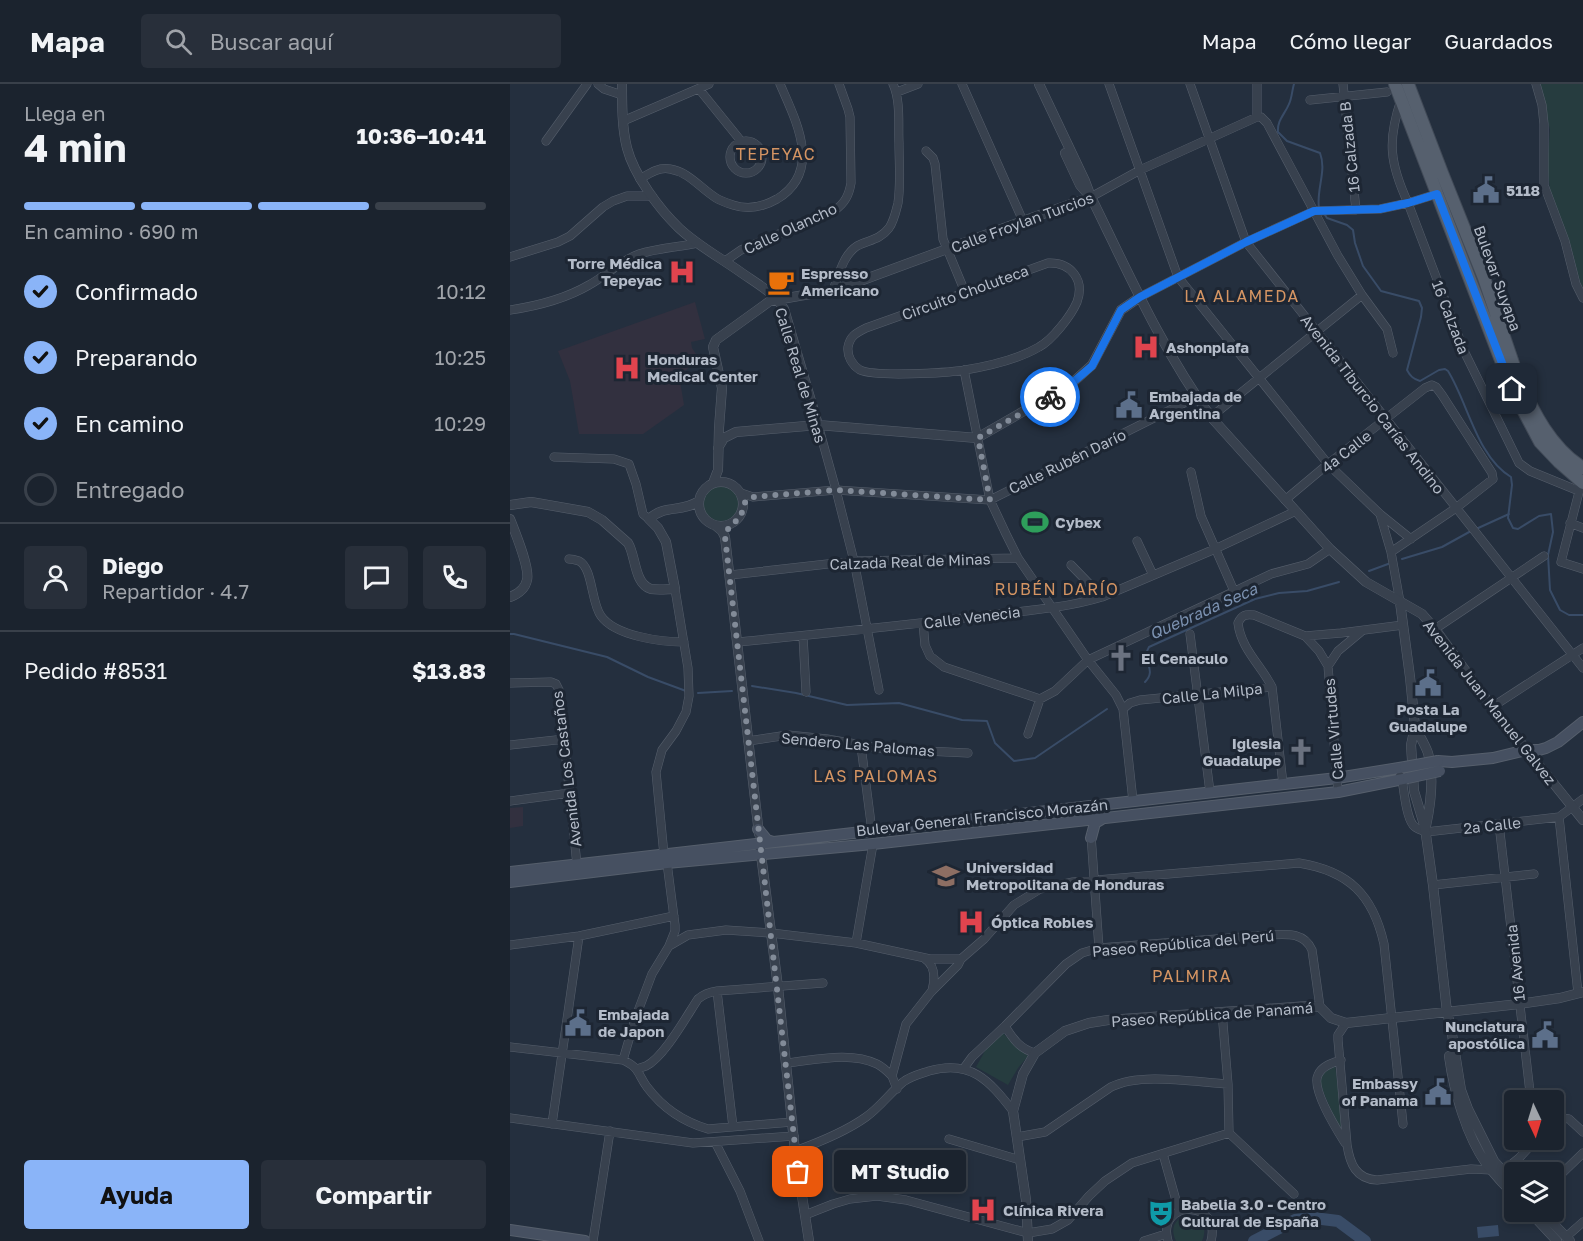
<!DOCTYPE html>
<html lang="es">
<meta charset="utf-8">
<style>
:root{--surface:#1b232e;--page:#282f3a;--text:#f1f3f6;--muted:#a0a4aa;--line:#39404a;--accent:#8ab4f8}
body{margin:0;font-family:"Golos Text",sans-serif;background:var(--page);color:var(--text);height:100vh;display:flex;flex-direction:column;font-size:22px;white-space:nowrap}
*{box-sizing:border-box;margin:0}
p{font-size:20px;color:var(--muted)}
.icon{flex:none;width:33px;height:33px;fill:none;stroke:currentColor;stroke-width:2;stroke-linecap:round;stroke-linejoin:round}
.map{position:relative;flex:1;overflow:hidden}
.details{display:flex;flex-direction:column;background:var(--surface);width:510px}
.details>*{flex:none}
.needle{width:39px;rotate:176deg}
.buttons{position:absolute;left:994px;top:1006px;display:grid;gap:12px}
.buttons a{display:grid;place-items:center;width:60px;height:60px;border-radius:6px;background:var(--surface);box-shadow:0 3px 9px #0003,0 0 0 2px var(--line);font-size:30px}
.pin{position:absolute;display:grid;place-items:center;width:51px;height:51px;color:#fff;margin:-26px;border-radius:12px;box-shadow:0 3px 9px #0006}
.courier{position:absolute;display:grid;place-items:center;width:60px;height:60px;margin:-30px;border:4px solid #1a73e8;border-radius:50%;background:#fff;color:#222;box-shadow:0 2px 8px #0007}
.bubble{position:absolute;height:42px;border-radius:6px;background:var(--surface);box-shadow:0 3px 9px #0003,0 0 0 2px var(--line);font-size:20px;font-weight:700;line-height:42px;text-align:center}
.head em{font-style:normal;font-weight:700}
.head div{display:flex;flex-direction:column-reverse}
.head{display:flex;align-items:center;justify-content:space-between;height:102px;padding:0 24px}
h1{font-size:39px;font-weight:700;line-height:45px}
.bar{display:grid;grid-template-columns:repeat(4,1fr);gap:9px 6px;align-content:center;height:72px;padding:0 24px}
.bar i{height:8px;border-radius:4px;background:var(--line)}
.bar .on{background:var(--accent)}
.bar p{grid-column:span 4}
.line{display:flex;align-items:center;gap:15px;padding:0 24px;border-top:2px solid var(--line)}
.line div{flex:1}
.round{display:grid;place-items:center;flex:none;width:63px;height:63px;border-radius:6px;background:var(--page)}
ol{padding:0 24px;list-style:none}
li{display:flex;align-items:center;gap:18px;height:66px}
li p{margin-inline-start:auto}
li .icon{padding:6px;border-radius:50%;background:var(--accent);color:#111;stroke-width:4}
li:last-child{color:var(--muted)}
li i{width:33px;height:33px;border:3px solid var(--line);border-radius:50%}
.action{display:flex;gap:12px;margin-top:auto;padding:12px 24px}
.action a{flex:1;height:69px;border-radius:6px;background:var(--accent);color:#111;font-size:24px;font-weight:700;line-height:69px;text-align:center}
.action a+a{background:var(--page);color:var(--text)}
header{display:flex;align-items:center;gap:36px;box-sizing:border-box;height:84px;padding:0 30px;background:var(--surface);border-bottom:2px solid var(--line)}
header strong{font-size:28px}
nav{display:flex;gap:33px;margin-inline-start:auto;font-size:21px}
.search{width:420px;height:54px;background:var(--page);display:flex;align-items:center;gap:15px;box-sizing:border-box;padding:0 21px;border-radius:6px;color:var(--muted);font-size:22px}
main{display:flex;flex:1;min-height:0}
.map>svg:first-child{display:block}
.medical{fill:#32303f}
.green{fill:#263c3f}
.water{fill:#394c67}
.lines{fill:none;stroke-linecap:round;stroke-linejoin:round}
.stream{stroke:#394c67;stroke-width:2}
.river{stroke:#394c67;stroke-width:12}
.minor-casing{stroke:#565f6c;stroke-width:9}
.tertiary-casing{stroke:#565f6c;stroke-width:10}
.secondary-casing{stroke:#565f6c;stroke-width:12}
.primary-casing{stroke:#414a57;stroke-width:14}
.minor{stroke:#38414e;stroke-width:8}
.tertiary{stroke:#38414e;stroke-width:9}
.secondary{stroke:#465061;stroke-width:10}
.primary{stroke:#56606e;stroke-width:12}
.secondary-bridge-casing{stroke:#565f6c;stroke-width:12;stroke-linecap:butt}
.secondary-bridge{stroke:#465061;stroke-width:10}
.done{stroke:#828b98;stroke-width:6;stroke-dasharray:0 10.8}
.route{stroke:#1a73e8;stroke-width:8}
.labels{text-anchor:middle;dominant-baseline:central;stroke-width:6;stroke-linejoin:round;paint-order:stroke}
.street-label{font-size:15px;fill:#b4bcc9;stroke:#1d2633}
.poi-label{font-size:15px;font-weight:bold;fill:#b4bcc9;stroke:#1d2633;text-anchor:start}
.neighbourhood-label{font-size:16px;letter-spacing:1.5px;fill:#d59563;stroke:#1d2633}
.water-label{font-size:16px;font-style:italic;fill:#7c92b1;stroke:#1d2633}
</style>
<header>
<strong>Mapa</strong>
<div class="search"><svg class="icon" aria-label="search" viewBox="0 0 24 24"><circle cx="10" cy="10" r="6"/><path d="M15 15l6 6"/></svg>Buscar aquí</div>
<nav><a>Mapa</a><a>Cómo llegar</a><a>Guardados</a></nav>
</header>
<main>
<section class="details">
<div class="head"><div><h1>4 min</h1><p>Llega en</p></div><em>10:36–10:41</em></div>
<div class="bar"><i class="on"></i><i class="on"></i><i class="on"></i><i></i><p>En camino · 690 m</p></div>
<ol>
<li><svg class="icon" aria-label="check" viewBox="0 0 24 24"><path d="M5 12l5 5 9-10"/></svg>Confirmado<p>10:12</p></li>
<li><svg class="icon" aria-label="check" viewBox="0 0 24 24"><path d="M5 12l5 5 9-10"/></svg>Preparando<p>10:25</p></li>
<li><svg class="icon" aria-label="check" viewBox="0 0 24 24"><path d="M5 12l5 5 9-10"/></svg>En camino<p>10:29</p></li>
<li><i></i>Entregado</li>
</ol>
<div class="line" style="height:108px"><a class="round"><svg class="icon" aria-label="person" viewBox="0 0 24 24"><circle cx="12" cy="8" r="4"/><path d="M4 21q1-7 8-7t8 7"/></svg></a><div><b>Diego</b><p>Repartidor · 4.7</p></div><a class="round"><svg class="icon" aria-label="chat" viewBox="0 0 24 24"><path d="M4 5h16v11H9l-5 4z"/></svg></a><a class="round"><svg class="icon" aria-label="phone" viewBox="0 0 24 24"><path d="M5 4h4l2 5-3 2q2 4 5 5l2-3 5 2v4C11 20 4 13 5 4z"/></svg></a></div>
<div class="line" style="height:78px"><div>Pedido #8531</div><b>$13.83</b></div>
<div class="action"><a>Ayuda</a><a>Compartir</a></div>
</section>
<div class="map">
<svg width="1073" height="1157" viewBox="0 0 1073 1157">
<rect width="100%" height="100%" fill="#242f3e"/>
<path class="medical" d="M185 218 195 255 181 258 182 264 190 276 169 291 174 321 133 350H69L60 297 48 267Z
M13 723V742L0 744V724Z"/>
<path class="green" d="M1029 0H1073V204L1070 198 1060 159 1040 106 1037 81 1040 46Z
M193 419a18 18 0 1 1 36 0a18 18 0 1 1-36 0Z
M493 949 504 961 518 972 508 984 498 1001 466 983 476 965Z
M825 981 834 1049 830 1047 810 1000C811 989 816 985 825 981Z
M677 1131C692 1132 698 1144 692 1157H666C660 1145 664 1135 677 1131Z"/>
<path class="water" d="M988 1141 989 1152 968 1154 967 1143Z"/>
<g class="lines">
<path class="stream" d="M784 0C782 6 782 14 779 20 775 30 767 36 768 48L777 57 810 69C817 87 806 106 809 124
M813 128 817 134 837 141 843 146 845 159 853 182 871 207 909 217 912 224 911 233 897 286C900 292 903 295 910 297L929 286 935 285 938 287C958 319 967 373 1001 393L1002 401 998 434 1003 444 1008 445 1029 432 1041 430 1043 448 1038 471 1040 506 1050 526 1059 531H1073
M966 445 999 430
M892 475 932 463 961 447
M859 487 878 480
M0 550H4L97 573 138 593 176 607
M635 598C648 585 630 577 639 563L745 515 769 509 797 507 829 498
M242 602 286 609 337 621 389 619 452 636 477 637 485 659 504 677 525 674 597 625
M188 609 222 607"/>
<path class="river" d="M744 1157 785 1136 804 1134 828 1137 855 1157"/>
<defs>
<path id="minor" d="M88 0 94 5 112 11
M452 0 513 137
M599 0 668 193 818 380 870 430 881 468 890 518
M680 0 736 158 1073 584
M833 0 846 126
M1026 0 1032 21 1034 40V101L1055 157 1066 200 1073 214
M189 5 231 57
M387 8 408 0
M800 16 877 8
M891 16C877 57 880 80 898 119L955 269 1009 379 1020 387 1069 407
M747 33H751L757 39 828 172 852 211 877 245 883 269
M747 33V0
M113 37 199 0
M220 73a16 16 0 1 1 32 0a16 16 0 1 1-32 0Z
M36 57 77 0
M416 67 423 74 425 80 433 155 455 208
M130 95C140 89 148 83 160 85 179 88 190 104 206 114 211 117 217 119 223 121 238 126 253 123 267 115 313 87 286 37 270 0
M581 113 630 86 747 33
M0 173 48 158 60 152 93 123 103 117 117 112H142
M215 177 231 166 325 126C335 119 339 111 341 99L340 33 338 25 329 0
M538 179C561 178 575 196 567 218 561 232 542 256 529 263 507 276 479 282 455 286 436 289 365 293 350 286 342 281 337 272 338 263 340 252 346 249 356 244Z
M323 206C329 191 333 171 347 162 358 156 370 156 379 144 384 137 386 127 388 119 391 99 389 79 389 59 388 40 391 18 383 0
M630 213 736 158 804 127 870 125 898 119 930 109
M0 226C27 222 55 215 79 201 96 192 111 176 129 170 148 164 169 163 188 159
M454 286 480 416 496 450 508 474 578 576 606 611 613 625 623 717
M701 333 852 211
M308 341 326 406 344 477 369 606
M44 373 104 375 119 380 126 400 133 430 139 435
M681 388 691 432 724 507
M1070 404 1051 478 1073 485
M231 409 243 413 326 406 480 416 686 313
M775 416 818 380 915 304 922 301 926 303 932 311 982 389 983 395 946 424 881 468
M870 430 901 455
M1060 439 1073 444
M627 457 643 491
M59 475C62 475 66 476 69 477 83 484 81 519 91 532 105 552 151 558 174 558
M561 481 592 513
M220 491 344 477 508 474
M413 539 415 561 420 572 434 583 530 615 545 607 578 576 761 490 798 480 820 465
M925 545 1034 472
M680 550 700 708
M293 552 296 608
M795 552 809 567 818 582 828 708
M228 558C309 550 389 542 470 532 510 527 553 525 592 513L705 465 786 427
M818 582 828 567 852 547
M0 599 41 598 46 600 49 606 67 781
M982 623 1073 564
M613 625 620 619 630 616 762 603
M518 650 530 615
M238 657 278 651 317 655 374 665 458 669
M0 661 55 655
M351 662 362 747
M890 692 892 695C894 707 896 732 903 741 906 745 911 746 916 748L1049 733 1073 715
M773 700 762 603C751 581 731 565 728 539 732 531 735 530 744 531L795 552 831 549 893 541
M0 717 60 709
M1049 733 1068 909
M989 740 1021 1017
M581 751 589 864
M154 771 146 688 152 666 166 647 176 628 179 612 178 584 165 505
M157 779 165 841V847L159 862
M923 801 1024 790
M346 859 363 760
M0 861 69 852 164 832
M415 875C426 882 425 895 422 907
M207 907 223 1043
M712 928 718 1000 719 1049 784 1110
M836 939 828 951V956L837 1061C840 1080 846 1095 867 1096L961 1085 982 1086
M495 942C503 955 510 965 525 969
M0 963 113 976C130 984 127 989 137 1003 152 1023 174 1038 198 1045L282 1038
M113 976 125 935 142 890 159 862 178 851 216 846 261 849 346 859 420 875H451
M831 976C822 979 812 982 808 991 801 1005 827 1046 835 1059
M276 979C305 976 340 967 367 980 373 983 378 988 382 992
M454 984 462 973 495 942 556 880 572 869 589 864 759 851C777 850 794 848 802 866L810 923
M127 985C130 984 133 983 136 982 154 973 176 933 188 915 194 910 199 908 207 907L313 899
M387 1005 382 992 396 940 421 908 448 881 451 875 474 855 504 821 530 805 563 798 789 779C839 787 863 811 874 860L893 1040
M0 1034 183 1059 284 1052
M42 1040 69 852
M1044 1041 1053 1034 1059 1035 1073 1048
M507 1053 535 1048 601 1003C630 988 684 998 718 1000
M439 1055 510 1076
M205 1058 230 1107 249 1157
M285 1067C310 1058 335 1048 356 1033 370 1023 380 1009 393 998 401 992 410 990 419 987 460 975 479 996 503 1027
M653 1070 669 1127
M993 1087 1009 1074 1026 1056
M1044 1097 1073 1069
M295 1131 323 1120 340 1115 367 1112 396 1116 518 1149 542 1145 558 1136 579 1112 595 1097 622 1079 719 1049
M1056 1153 1073 1138
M83 1157 100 1047
M634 1157 656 1150
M658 1157C646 1115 712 1115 701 1157"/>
<path id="tertiary" d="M112 0C112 21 112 44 117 64 124 91 149 125 169 144 187 161 209 173 229 187 244 198 264 208 274 225L308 341
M529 0 575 97 581 113C618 188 652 266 701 333L820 465 856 498 912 530 925 545 982 623 1073 736
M555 69 570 101 577 109
M208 364 214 354 226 348 308 341 467 354 561 300 582 281 611 226 630 213
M189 420a22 22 0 1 1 44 0a22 22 0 1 1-44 0Z
M203 399 208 386 209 344 212 304 203 263 206 256 260 217 323 206 342 200 513 137 581 113
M0 421 21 418 78 428 92 436 118 459C126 472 124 500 141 505 149 506 158 505 165 505L156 458 148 444 139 435C155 420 171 429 189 417
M0 435C5 448 20 484 17 496 15 505 8 510 0 513
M206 442 212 447 215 453 249 750
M890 518 900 593 905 643 901 661 904 707 915 744 923 801 937 928 941 944 951 1006 958 1025 984 1077 1005 1100
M905 643C909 651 915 660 918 669 924 692 921 719 916 742
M250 763 268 903 285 1067 299 1157
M939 972C944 1008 956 1051 977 1081 986 1092 995 1102 1005 1112
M1020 1128 1047 1157
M1032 1128 1060 1157
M518 1157 516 1116 503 1027 513 990 525 969 555 947 579 939 598 936 798 922 810 923 821 934 836 939 1009 920 1050 914 1073 908"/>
<path id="secondary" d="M928 677 942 678 983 674 1016 666H1029L1036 664 1048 658 1073 638
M248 745 257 756 263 758
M581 754 585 739 592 735
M0 788 827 694 895 683
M0 798 157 779 363 760 828 708 898 694
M0 1146 75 1157"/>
<path id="primary" d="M885 0 1002 305 1030 358 1049 378 1073 399
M898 0 932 89 974 194 1008 294C1023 328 1041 364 1073 384"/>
</defs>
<use href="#minor" class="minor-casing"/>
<use href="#tertiary" class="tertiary-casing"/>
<use href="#secondary" class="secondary-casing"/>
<use href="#primary" class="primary-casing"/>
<use href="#minor" class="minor"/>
<use href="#tertiary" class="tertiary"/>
<use href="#secondary" class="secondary"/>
<use href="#primary" class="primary"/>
<defs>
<path id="secondary-bridge" d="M895 683 928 677
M898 694 930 687"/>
</defs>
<use href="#secondary-bridge" class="secondary-bridge-casing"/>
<use href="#secondary-bridge" class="secondary-bridge"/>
</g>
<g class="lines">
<path class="done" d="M288 1088 215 453 217 446 231 432 234 420 237 416 243 413 326 406 480 416 468 354 540 313"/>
<path class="route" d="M540 313 561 300 582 282 611 226 630 213 736 158 804 127 870 125 898 119 927 110 1002 305"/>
</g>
<defs>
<symbol id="civic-bare" viewBox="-9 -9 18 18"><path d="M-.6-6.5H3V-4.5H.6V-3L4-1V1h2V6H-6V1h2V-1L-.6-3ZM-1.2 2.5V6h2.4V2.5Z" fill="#5c6f8a" stroke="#1d2633" stroke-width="2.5" paint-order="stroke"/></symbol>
<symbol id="hospital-bare" viewBox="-9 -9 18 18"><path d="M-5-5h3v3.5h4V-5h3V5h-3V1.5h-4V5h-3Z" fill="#e0444e" stroke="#1d2633" stroke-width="2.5" paint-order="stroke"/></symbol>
<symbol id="cafe-bare" viewBox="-9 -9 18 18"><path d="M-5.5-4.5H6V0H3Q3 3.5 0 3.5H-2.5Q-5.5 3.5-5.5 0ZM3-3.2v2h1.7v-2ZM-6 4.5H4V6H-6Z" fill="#e8710a" stroke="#1d2633" stroke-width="2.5" paint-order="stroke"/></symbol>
<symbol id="stadium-bare" viewBox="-9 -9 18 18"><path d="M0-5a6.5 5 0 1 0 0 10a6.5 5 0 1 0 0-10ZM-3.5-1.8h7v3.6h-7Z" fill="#2e9e5b" stroke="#1d2633" stroke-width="2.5" paint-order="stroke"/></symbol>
<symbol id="church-bare" viewBox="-9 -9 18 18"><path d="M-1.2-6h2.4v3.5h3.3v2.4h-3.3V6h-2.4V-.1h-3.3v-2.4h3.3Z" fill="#6b7280" stroke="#1d2633" stroke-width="2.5" paint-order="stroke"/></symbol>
<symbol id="university-bare" viewBox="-9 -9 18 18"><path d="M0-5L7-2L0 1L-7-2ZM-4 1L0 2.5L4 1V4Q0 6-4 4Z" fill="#8d6e63" stroke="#1d2633" stroke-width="2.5" paint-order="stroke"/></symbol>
<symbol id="theatre-bare" viewBox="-9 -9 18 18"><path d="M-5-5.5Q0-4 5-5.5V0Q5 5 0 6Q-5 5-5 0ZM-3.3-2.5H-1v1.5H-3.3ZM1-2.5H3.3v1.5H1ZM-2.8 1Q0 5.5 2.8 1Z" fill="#0f9aa8" stroke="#1d2633" stroke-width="2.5" paint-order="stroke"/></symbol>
</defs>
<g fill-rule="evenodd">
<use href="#civic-bare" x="957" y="87" width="38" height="38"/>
<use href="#hospital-bare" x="153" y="169" width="38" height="38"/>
<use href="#cafe-bare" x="252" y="179" width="38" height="38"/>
<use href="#hospital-bare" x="617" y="244" width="38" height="38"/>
<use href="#hospital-bare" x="98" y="265" width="38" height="38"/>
<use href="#civic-bare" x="600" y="302" width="38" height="38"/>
<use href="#stadium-bare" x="506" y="419" width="38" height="38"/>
<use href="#church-bare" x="592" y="555" width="38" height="38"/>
<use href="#civic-bare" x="899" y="580" width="38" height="38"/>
<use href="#church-bare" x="772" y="649" width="38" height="38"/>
<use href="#university-bare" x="417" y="773" width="38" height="38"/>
<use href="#hospital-bare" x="442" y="819" width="38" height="38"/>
<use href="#civic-bare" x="49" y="920" width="38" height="38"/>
<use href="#civic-bare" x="1016" y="932" width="38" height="38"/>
<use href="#civic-bare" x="909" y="989" width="38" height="38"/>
<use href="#hospital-bare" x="454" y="1107" width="38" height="38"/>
<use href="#theatre-bare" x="632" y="1110" width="38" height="38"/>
</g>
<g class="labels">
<g class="street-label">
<text transform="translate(839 63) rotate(-96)">16 Calzada B</text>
<text transform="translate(512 138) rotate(-20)">Calle Froylan Turcios</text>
<text transform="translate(280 144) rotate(-25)">Calle Olancho</text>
<text transform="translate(988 194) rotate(70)">Bulevar Suyapa</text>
<text transform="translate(455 208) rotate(-20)">Circuito Choluteca</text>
<text transform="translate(941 233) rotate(69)">16 Calzada</text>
<text transform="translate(291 291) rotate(73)">Calle Real de Minas</text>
<text transform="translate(863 320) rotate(52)">Avenida Tiburcio Carías Andino</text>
<text transform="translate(836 367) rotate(-38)">4a Calle</text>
<text transform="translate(557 377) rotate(-26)">Calle Rubén Darío</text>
<text transform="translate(400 477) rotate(-2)">Calzada Real de Minas</text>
<text transform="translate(462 533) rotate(-7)">Calle Venecia</text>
<text transform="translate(702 609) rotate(-6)">Calle La Milpa</text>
<text transform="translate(980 618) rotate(52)">Avenida Juan Manuel Galvez</text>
<text transform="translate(823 645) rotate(-95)">Calle Virtudes</text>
<text transform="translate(348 660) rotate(5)">Sendero Las Palomas</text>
<text transform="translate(56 685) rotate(-97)">Avenida Los Castaños</text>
<text transform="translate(472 733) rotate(-6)">Bulevar General Francisco Morazán</text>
<text transform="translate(982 741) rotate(-6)">2a Calle</text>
<text transform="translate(673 859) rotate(-5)">Paseo República del Perú</text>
<text transform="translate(1005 879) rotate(-96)">16 Avenida</text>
<text transform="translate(702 930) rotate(-4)">Paseo República de Panamá</text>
</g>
<g class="poi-label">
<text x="996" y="106">5118</text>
<text x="152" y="179" text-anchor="end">Torre Médica<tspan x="152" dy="17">Tepeyac</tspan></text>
<text x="291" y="189">Espresso<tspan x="291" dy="17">Americano</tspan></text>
<text x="656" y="263">Ashonplafa</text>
<text x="137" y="275">Honduras<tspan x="137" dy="17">Medical Center</tspan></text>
<text x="639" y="312">Embajada de<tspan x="639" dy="17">Argentina</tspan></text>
<text x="545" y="438">Cybex</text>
<text x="631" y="574">El Cenaculo</text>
<text x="918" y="625" text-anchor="middle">Posta La<tspan x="918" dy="17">Guadalupe</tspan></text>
<text x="771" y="659" text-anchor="end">Iglesia<tspan x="771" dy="17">Guadalupe</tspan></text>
<text x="456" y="783">Universidad<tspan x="456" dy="17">Metropolitana de Honduras</tspan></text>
<text x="481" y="838">Óptica Robles</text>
<text x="88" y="930">Embajada<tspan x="88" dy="17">de Japon</tspan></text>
<text x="1015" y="942" text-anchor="end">Nunciatura<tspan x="1015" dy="17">apostólica</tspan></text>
<text x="908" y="999" text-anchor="end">Embassy<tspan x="908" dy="17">of Panama</tspan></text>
<text x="671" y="1120">Babelia 3.0 - Centro<tspan x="671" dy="17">Cultural de España</tspan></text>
<text x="493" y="1126">Clínica Rivera</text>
</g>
<g class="neighbourhood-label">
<text x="266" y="70">TEPEYAC</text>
<text x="732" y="212">LA ALAMEDA</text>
<text x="547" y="505">RUBÉN DARÍO</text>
<text x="366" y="692">LAS PALOMAS</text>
<text x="682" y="892">PALMIRA</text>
</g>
<g class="water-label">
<text transform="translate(693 527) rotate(-24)">Quebrada Seca</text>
</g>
</g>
</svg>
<div class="buttons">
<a><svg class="needle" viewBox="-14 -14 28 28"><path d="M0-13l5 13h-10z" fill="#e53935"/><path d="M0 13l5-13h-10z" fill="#a0a4aa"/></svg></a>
<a><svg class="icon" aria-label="layers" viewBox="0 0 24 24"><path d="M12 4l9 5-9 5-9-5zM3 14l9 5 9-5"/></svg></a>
</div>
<div class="pin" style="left:288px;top:1088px;background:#ea580c"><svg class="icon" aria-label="bag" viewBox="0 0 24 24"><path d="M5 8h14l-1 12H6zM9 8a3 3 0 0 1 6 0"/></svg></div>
<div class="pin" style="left:1002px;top:305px;background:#1f2937"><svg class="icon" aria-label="home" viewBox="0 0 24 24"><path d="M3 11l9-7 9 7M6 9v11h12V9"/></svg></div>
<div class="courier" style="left:540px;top:313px"><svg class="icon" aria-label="bike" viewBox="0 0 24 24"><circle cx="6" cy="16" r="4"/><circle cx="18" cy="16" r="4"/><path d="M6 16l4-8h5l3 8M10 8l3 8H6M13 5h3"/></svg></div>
<div class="bubble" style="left:324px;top:1066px;width:132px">MT Studio</div>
</div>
</main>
